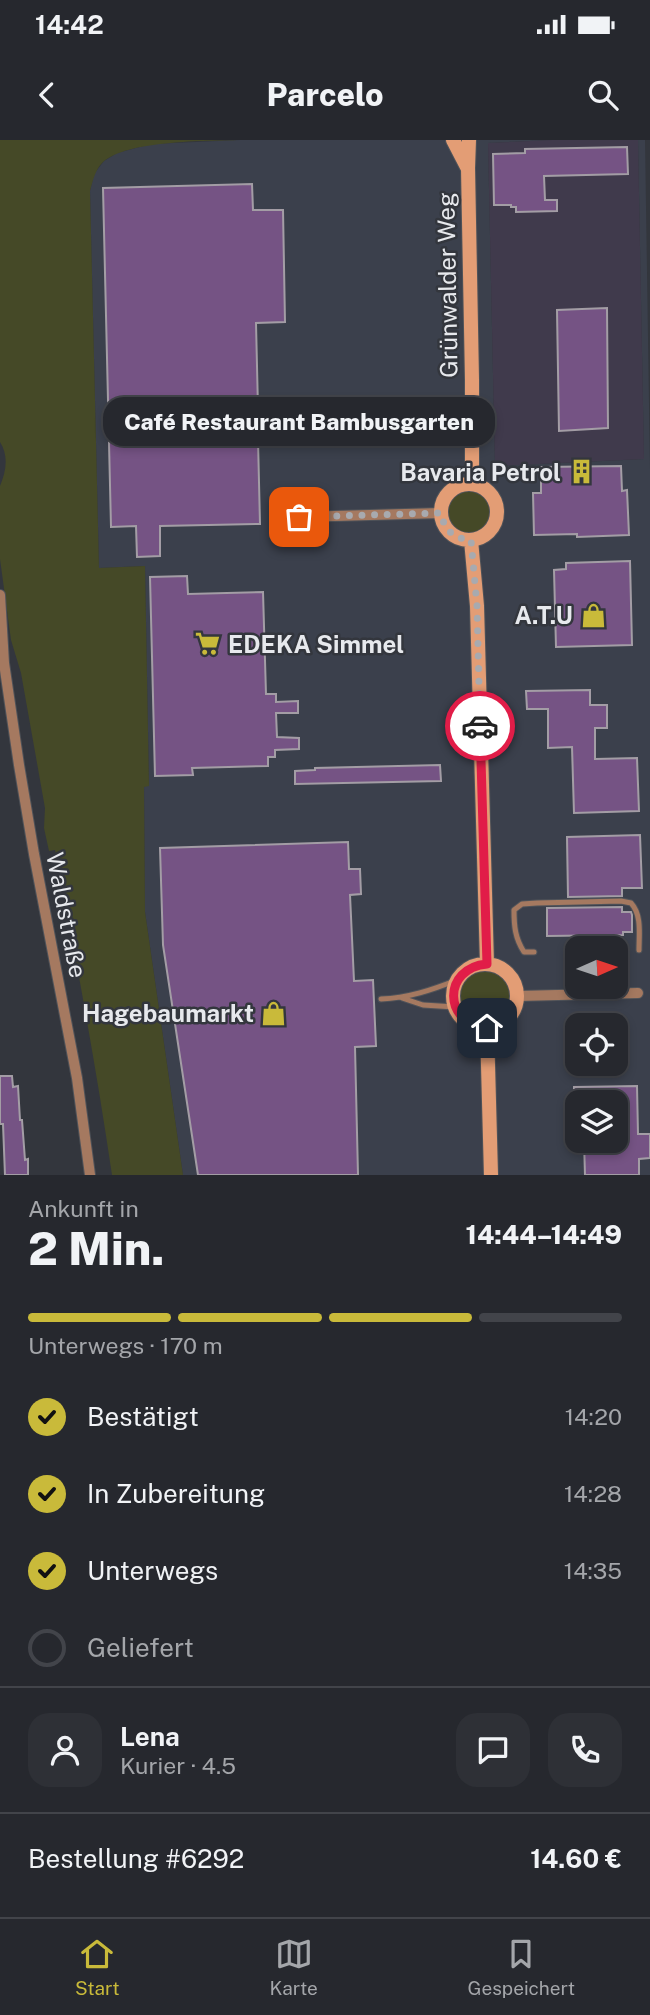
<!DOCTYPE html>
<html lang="de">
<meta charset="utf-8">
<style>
:root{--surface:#26282e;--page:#2e3036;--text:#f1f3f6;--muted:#a4a6aa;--line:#42444a;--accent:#c9ba3a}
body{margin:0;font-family:"Public Sans",sans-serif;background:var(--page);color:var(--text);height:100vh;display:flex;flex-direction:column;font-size:26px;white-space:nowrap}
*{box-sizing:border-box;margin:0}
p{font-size:23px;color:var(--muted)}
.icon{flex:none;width:38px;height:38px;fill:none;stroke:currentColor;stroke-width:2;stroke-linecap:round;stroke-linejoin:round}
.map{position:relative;height:1035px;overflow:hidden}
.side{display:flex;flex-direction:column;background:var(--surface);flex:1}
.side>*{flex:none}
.needle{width:46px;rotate:87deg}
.fabs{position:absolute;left:565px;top:796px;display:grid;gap:14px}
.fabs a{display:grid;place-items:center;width:63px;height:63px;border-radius:14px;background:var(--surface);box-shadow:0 4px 10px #0003,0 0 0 2px var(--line);font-size:35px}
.pin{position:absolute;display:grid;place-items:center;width:60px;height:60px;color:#fff;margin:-30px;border-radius:14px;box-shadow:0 4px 10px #0006}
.courier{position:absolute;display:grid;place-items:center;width:70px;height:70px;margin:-35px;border:5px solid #e11d48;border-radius:50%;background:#fff;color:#222;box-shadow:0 2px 9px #0007}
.bubble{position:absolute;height:49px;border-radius:21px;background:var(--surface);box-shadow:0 4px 10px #0003,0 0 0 2px var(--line);font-size:23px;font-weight:800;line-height:49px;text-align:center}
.summary em{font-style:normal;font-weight:800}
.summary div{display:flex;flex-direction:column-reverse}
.summary{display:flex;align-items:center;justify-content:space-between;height:119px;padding:0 28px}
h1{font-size:46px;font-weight:800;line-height:52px}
.bar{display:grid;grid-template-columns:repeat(4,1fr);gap:10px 7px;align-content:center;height:84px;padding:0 28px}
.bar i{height:9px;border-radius:5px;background:var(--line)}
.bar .selected{background:var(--accent)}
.bar p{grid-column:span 4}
.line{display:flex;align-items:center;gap:18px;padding:0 28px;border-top:2px solid var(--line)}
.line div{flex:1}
.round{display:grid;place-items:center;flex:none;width:74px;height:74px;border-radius:21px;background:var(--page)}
ol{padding:0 28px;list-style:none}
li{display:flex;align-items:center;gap:21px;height:77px}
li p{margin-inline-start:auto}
li .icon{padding:7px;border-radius:50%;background:var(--accent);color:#111;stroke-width:4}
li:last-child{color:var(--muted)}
li i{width:38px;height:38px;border:4px solid var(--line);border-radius:50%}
.status{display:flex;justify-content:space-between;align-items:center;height:49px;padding:0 35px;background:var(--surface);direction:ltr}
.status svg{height:19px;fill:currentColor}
header{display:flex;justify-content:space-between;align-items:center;height:91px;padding:0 28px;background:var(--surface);font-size:32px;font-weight:800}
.dock{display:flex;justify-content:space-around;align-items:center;height:98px;border-top:2px solid var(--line);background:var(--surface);font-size:19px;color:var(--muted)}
.dock a{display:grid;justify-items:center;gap:4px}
.dock .selected{color:var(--accent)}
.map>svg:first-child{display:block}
.built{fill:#3b404c;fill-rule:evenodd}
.industrial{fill:#403a4c}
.green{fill:#454927}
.building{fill:#755384;stroke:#a39da5;stroke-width:2}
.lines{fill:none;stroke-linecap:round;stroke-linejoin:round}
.service-casing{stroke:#505359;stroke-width:7}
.minor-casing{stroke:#505359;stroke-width:12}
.secondary-casing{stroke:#505359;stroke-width:16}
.service{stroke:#a57960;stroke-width:5}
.minor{stroke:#a57960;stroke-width:10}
.secondary{stroke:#e39d75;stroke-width:14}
.done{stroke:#a8aaaf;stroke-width:7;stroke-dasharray:0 12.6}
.route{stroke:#e11d48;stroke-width:9}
.labels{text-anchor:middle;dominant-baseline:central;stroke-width:5;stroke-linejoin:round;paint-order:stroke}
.street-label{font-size:24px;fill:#e7e9ed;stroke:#33363d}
.poi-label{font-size:24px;font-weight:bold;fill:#e7e9ed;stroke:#33363d;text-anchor:end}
</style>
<div class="status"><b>14:42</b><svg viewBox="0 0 49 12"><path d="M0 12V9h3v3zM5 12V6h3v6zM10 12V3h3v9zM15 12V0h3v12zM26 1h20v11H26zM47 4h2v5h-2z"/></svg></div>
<header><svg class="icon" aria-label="back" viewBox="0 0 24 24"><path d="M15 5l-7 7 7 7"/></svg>Parcelo<svg class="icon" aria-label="search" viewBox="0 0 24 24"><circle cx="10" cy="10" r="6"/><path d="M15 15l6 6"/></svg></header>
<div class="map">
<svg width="650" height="1035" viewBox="0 0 650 1035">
<rect width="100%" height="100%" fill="#33363d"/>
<path class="built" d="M240 0H552L488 3 495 326 644 319 638 0H645L650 329V1035H183L145 772 144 646H149L145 426 99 428 90 51 94 34 104 21 117 13 151 4ZM578 808H616V847H578ZM578 886H616V924H578ZM578 962H616V1001H578Z"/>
<path class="industrial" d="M552 0H638L644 319 495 326 488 3Z"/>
<path class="green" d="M0 0H240C206 1 128 0 103 22 95 30 93 40 90 51L99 428 145 426 149 646 144 647 145 772 183 1035H112C96 926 76 818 55 710L49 711 44 688 45 668 21 533 11 500 0 419V346C6 332 9 316 0 302Z
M447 372a22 22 0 1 1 44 0a22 22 0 1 1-44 0Z
M460 857a26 26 0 1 1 52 0a26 26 0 1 1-52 0Z"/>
<path class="building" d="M627 7 628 34 544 36 545 60H557V71L516 72V67H511V65H494L493 14 525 13V9Z
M252 44 253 70H283L285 182 256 183 258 269 286 268 287 299 258 300 260 384 160 386V416L137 417 136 386 111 387 103 48Z
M607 168 608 288 559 291 557 170Z
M621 326 622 351 627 350 629 395 577 397V394L534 395 533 353H541V327Z
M630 421 632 505 556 507 554 430 566 429V423Z
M187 436 188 454 263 452 266 554H276V562L298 561V573H276L277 597 299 598V609L275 610V617H268V626L192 628 193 635 155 636 150 437Z
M590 550V565H607V588H595V619L637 618 639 671 574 673 572 607 548 608V569H527L526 551Z
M440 625 441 641 295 644V631L315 630V628Z
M640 695 642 748H622V756L568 757 567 697Z
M348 702 349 729H360L361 754 350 755 354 841 373 840 376 906 355 907 358 1035H198L163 805 160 708Z
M622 767V772H631L632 775V792H623V795L547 796V768Z
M0 936H12L13 947 18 946 20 980H22L25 1020 28 1019V1035H5L3 984H0Z
M637 946 638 994H650V1018L639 1019V1035H585L584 1001H616V962H574V947Z"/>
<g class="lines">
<defs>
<path id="service" d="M534 812H524C515 798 514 786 514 770L522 764 537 763 621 761 631 763C642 775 639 794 639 810
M402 858 423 865 455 867
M381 859C408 858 432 850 457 840"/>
<path id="minor" d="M299 377 441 373
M0 455 4 523 19 625 34 714 77 938 90 1035
M518 856 638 853"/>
<path id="secondary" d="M453 0 467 27
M469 0 468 28 472 240V344
M441 372a28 28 0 1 1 56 0a28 28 0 1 1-56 0Z
M471 400 477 466 487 824
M453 856a32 32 0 1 1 64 0a32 32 0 1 1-64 0Z
M487 888 491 1035"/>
</defs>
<use href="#service" class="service-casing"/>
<use href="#minor" class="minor-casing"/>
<use href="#secondary" class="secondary-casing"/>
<use href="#service" class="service"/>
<use href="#minor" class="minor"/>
<use href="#secondary" class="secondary"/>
</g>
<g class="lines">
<path class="done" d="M299 377 441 373C444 390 454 399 471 400L477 466 480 586"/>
<path class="route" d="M480 586 487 824C442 828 443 884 487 888"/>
</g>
<defs>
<symbol id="building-bare" viewBox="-9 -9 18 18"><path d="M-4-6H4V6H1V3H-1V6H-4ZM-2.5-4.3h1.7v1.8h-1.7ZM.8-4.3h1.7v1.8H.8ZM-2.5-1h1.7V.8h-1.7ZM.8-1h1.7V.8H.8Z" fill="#c9ba3a" stroke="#33363d" stroke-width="2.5" paint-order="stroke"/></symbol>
<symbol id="shop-bare" viewBox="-9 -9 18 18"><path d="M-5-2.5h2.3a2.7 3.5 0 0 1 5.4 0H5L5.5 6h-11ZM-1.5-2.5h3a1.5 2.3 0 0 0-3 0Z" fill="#c9ba3a" stroke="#33363d" stroke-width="2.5" paint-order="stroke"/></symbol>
<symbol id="supermarket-bare" viewBox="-9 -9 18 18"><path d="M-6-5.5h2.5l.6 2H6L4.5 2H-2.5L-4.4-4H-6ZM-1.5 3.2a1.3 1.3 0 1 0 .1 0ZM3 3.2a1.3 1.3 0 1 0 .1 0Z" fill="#c9ba3a" stroke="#33363d" stroke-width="2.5" paint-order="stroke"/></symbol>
</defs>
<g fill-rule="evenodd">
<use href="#building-bare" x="564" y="314" width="35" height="35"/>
<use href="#shop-bare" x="576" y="458" width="35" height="35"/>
<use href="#supermarket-bare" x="190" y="486" width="35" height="35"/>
<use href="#shop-bare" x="256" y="856" width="35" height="35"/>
</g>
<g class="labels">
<g class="street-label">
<text transform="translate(447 145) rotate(-91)">Grünwalder Weg</text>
<text transform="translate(67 775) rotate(79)">Waldstraße</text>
</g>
<g class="poi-label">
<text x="561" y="332">Bavaria Petrol</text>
<text x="573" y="475">A.T.U</text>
<text x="228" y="504" text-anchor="start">EDEKA Simmel</text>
<text x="254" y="873">Hagebaumarkt</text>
</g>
</g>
</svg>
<div class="fabs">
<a><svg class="needle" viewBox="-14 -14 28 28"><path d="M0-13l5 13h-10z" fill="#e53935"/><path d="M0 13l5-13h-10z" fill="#a4a6aa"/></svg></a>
<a><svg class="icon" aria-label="locate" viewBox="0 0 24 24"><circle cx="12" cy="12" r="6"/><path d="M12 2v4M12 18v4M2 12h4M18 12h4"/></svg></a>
<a><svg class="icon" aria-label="layers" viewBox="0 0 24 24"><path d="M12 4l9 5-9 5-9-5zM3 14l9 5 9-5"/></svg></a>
</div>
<div class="pin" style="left:299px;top:377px;background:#ea580c"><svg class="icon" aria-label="bag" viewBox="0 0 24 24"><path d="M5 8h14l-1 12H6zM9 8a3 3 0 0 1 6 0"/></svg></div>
<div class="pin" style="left:487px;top:888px;background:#1f2937"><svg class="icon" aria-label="home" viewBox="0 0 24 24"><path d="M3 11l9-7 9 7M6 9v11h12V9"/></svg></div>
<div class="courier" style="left:480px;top:586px"><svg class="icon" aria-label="car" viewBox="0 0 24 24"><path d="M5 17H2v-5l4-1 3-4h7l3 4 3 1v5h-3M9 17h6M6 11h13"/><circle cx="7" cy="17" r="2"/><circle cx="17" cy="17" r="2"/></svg></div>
<div class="bubble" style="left:103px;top:257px;width:392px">Café Restaurant Bambusgarten</div>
</div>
<section class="side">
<div class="summary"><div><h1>2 Min.</h1><p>Ankunft in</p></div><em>14:44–14:49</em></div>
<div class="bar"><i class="selected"></i><i class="selected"></i><i class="selected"></i><i></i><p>Unterwegs · 170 m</p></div>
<ol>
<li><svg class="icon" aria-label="check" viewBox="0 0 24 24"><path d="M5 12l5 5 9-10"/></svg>Bestätigt<p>14:20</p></li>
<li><svg class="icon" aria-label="check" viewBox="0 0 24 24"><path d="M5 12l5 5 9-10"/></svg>In Zubereitung<p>14:28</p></li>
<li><svg class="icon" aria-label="check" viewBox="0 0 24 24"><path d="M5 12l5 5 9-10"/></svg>Unterwegs<p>14:35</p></li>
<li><i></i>Geliefert</li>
</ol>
<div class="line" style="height:126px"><a class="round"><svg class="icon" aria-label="person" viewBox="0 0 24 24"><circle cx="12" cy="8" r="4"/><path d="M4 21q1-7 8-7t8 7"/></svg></a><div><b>Lena</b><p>Kurier · 4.5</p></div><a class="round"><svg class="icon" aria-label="chat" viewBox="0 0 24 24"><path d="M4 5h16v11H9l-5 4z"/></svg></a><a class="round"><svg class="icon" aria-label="phone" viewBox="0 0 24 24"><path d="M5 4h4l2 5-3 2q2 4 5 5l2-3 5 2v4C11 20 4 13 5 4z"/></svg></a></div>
<div class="line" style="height:91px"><div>Bestellung #6292</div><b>14.60 €</b></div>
</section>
<nav class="dock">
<a class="selected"><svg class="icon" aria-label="home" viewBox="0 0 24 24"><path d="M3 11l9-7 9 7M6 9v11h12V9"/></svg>Start</a>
<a><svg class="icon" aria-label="map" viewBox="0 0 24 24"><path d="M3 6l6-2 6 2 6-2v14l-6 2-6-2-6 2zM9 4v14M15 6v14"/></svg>Karte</a>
<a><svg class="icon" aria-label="saved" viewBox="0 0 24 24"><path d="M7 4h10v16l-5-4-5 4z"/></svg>Gespeichert</a>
</nav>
